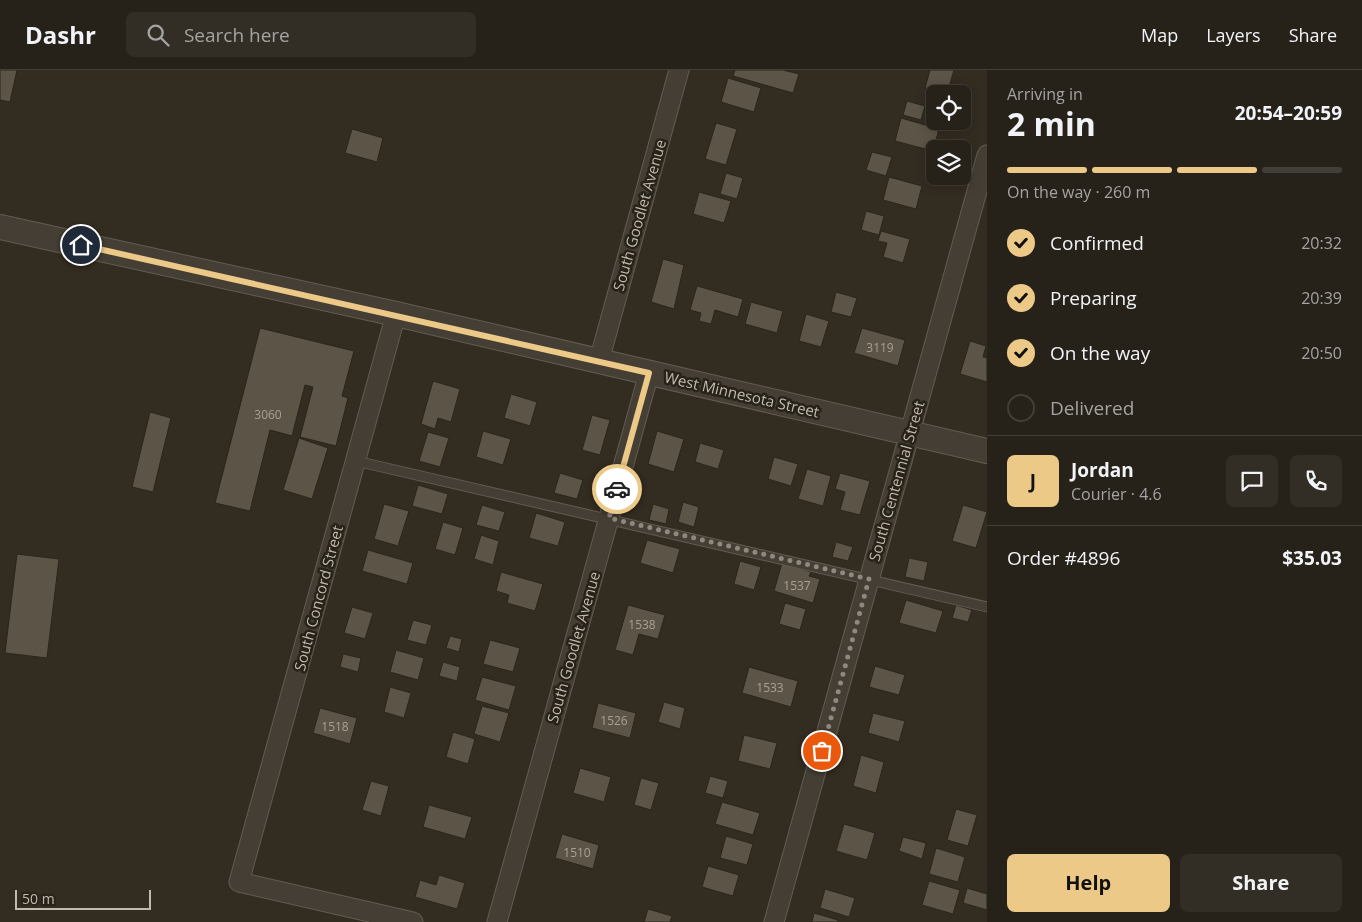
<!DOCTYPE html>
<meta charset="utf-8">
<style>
:root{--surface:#262119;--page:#322e26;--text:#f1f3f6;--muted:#a4a3a2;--line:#423e38;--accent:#ecc987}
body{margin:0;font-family:"Open Sans",sans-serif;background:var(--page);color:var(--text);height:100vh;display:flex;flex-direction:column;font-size:19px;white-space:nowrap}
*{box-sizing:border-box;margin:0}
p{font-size:16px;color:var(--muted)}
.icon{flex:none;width:28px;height:28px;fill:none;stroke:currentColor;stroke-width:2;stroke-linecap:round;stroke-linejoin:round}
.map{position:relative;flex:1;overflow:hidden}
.panel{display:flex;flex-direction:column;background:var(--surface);width:375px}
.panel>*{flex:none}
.tools{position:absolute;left:926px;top:15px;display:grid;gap:10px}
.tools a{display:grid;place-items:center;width:45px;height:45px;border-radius:8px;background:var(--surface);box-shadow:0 2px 12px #0003,0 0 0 1px var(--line);font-size:25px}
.scale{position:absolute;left:15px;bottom:12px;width:136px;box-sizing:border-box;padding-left:5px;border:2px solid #c1baae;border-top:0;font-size:14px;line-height:18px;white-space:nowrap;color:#c1baae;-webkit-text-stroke:4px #282319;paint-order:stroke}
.pin{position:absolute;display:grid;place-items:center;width:42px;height:42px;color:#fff;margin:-21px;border:2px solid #fff;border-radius:50%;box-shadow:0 1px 5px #0007}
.courier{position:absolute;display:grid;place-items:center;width:50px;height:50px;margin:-25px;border:4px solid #ecc987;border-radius:50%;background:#fff;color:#222;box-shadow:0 1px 6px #0007}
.summary em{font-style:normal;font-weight:700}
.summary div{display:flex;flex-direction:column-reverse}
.summary{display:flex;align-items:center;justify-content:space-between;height:85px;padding:0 20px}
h1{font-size:32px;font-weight:700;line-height:38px}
.bar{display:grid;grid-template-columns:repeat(4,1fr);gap:8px 5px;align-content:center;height:60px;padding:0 20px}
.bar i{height:6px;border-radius:4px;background:var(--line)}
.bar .current{background:var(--accent)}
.bar p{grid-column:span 4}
.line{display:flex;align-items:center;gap:12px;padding:0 20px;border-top:1px solid var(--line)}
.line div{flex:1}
.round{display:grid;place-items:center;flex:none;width:52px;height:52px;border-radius:8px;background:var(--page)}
ol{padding:0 20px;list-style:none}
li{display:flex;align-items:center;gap:15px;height:55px}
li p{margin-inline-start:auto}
li .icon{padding:5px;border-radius:50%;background:var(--accent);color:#111;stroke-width:4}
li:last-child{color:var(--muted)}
li i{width:28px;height:28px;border:2px solid var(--line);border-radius:50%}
.cta{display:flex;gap:10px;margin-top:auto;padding:10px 20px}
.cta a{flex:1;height:58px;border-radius:8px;background:var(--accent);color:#111;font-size:20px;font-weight:700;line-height:58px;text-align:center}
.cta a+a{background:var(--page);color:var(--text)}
header{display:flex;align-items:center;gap:30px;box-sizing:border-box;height:70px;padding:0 25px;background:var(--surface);border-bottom:1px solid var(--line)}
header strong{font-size:24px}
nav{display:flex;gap:28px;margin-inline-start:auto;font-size:18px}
.search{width:350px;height:45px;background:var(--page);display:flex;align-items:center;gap:12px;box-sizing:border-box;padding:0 18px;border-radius:8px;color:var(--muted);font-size:19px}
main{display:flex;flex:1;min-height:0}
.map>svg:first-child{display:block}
.building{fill:#5c5447;stroke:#2a251b}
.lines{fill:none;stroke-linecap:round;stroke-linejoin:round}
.service-casing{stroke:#625c51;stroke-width:11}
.minor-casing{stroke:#625c51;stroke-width:21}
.tertiary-casing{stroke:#625c51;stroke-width:26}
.service{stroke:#443e34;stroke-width:9}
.minor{stroke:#443e34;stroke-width:19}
.tertiary{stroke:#443e34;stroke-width:24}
.done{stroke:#8f887d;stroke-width:5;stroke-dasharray:0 9}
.route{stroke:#ecc987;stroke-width:6}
.labels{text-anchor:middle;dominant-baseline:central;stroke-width:5;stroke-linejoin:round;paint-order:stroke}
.number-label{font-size:12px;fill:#a8a094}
.street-label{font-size:15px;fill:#c1baae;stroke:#282319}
</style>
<header>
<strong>Dashr</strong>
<div class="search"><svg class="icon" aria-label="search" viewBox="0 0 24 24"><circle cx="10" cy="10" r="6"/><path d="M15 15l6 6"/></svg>Search here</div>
<nav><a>Map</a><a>Layers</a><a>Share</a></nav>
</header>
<main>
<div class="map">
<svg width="987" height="852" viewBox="0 0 987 852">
<rect width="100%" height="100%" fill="#332c21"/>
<path class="building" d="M0 0H17L10 32 0 30Z
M735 0H783L799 4 793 23 733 6Z
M930 0H954L947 24 925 18Z
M728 8 761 18 754 42 721 32Z
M907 31 925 36 921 50 903 45Z
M901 48 939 59 933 81 895 71Z
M716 53 737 59 726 95 705 89Z
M352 59 383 68 377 92 345 83Z
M872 82 892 87 886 106 866 100Z
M726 103 743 108 737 129 720 124Z
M889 107 922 116 916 139 883 130Z
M699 122 731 131 724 153 693 144Z
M866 141 884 146 879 165 861 160Z
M881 161 910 169 903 193 883 187 887 173 878 171Z
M663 189 684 195 674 239 651 232Z
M697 216 743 229 738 247 715 240 711 254 699 251 701 243 690 240Z
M836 222 857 228 851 247 831 242Z
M751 232 783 241 777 263 745 254Z
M806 244 829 251 821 277 799 271Z
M260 258 354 281 342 326 348 328 336 376 300 367 313 317 305 315 292 366 270 360 250 441 215 433Z
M862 258 905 270 898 296 854 283Z
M970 271 986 276 983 287 987 288V312L960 304Z
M433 311 460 319 451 352 438 348 435 359 421 354Z
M511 324 537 332 530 356 504 348Z
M150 342 171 348 153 422 132 417Z
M592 345 610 350 600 385 582 380Z
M483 361 511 369 503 395 476 387Z
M657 361 684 369 674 402 648 394Z
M428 362 449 368 440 397 419 391Z
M299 368 328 378 312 429 283 420Z
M700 373 724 380 718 399 695 392Z
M774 387 798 394 791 416 768 409Z
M807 399 831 406 823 436 798 429Z
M560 403 583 410 577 429 554 423Z
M840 403 870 411 860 445 840 440 845 422 835 419Z
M418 415 448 424 442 444 412 436Z
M683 432 699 437 694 457 678 452Z
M384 434 409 441 398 476 374 469Z
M653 434 669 439 666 454 649 450Z
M482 435 505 442 499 461 476 455Z
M963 435 987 442 976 478 952 471Z
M536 443 565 452 558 476 529 468Z
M443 452 463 458 455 485 435 479Z
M481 465 499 471 493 495 474 489Z
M647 470 680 479 673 503 640 493Z
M836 472 853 477 848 491 832 487Z
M368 480 413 493 407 514 362 501Z
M17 484 59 489 47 588 5 583Z
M909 488 928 492 924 511 905 507Z
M740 491 761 497 754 520 734 514Z
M782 493 811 502 809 506 820 509 813 533 774 521Z
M501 502 543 514 535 541 507 533 509 525 496 521Z
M906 530 943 541 936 563 899 553Z
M785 533 806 539 800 560 779 554Z
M628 535 665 545 658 569 639 564 633 585 615 580Z
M956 535 972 540 968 552 952 548Z
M352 537 373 543 365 569 344 563Z
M413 550 432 555 426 575 407 570Z
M450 566 462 569 459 582 446 578Z
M490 570 520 578 513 602 483 594Z
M396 580 424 588 418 610 390 602Z
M343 584 361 588 358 602 340 597Z
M443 592 460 597 457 611 439 606Z
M875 596 905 605 899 625 869 617Z
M749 597 798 611 791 637 742 623Z
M482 607 516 616 509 640 475 630Z
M390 617 411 623 404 648 384 642Z
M664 632 685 638 680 659 658 652Z
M598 633 636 643 630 668 592 658Z
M482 636 509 643 500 672 474 664Z
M320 638 357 648 350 674 313 663Z
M873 643 905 651 899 672 868 663Z
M453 662 475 669 468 694 446 687Z
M744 665 777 673 770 699 738 691Z
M861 685 884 692 876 723 853 716Z
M580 698 611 707 604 732 573 723Z
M710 706 728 711 723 728 705 723Z
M641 708 659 713 651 740 634 735Z
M371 711 389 716 381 746 362 740Z
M722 732 760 743 753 765 715 754Z
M429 735 472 747 465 769 423 757Z
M956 739 977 745 968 776 947 770Z
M844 754 875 763 867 790 836 781Z
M562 764 599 775 593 799 555 788Z
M726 766 753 774 747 795 720 788Z
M903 767 926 773 922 789 899 781Z
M936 778 965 787 958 812 929 804Z
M708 796 739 805 733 826 702 817Z
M439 805 465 813 457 839 415 827 420 810 436 815Z
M929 811 960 820 953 844 922 835Z
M967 818 987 824V840L963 833Z
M825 819 855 828 849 847 820 838Z
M648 839 672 846 670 852H644Z
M814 843 838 850 837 852H812Z"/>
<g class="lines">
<defs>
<path id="service" d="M356 391 987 537"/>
<path id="minor" d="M396 244 239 812 413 852
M599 291 679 0
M497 852 649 303
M774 852 987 85"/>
<path id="tertiary" d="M0 157 396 244 987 381"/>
</defs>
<use href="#service" class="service-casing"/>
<use href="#minor" class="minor-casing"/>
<use href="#tertiary" class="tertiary-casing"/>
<use href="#service" class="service"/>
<use href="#minor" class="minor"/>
<use href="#tertiary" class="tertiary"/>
</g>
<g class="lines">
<path class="done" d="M617 419 609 448 869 509 822 681"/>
<path class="route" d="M81 175 649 303 617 419"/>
</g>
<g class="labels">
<g class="number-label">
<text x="880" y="277">3119</text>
<text x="268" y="344">3060</text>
<text x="797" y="515">1537</text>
<text x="642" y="554">1538</text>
<text x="770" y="617">1533</text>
<text x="614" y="650">1526</text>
<text x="335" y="656">1518</text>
<text x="577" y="782">1510</text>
</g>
<g class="street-label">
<text transform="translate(639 145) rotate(-74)">South Goodlet Avenue</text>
<text transform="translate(742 324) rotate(13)">West Minnesota Street</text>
<text transform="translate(896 411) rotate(-74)">South Centennial Street</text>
<text transform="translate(318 528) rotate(-75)">South Concord Street</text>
<text transform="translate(573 577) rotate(-74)">South Goodlet Avenue</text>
</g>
</g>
</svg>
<div class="tools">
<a><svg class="icon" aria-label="locate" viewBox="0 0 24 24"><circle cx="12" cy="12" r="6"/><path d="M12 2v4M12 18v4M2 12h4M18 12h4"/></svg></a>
<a><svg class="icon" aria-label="layers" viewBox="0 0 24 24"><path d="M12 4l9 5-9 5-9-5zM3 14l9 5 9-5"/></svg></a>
</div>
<div class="scale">50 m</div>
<div class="pin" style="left:822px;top:681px;background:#ea580c"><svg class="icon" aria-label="bag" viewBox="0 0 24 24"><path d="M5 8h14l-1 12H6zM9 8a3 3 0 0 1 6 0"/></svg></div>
<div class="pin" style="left:81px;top:175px;background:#1f2937"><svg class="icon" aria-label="home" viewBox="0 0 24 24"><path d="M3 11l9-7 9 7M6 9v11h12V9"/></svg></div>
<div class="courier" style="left:617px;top:419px"><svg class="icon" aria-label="car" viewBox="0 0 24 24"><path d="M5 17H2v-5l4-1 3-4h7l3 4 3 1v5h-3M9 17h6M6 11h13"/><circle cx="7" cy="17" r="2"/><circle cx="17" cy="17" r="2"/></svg></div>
</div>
<section class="panel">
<div class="summary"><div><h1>2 min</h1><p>Arriving in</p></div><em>20:54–20:59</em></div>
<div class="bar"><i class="current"></i><i class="current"></i><i class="current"></i><i></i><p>On the way · 260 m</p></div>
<ol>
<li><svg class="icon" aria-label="check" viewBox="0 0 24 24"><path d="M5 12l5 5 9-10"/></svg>Confirmed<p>20:32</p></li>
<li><svg class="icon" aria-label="check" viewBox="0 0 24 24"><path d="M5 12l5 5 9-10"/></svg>Preparing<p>20:39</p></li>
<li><svg class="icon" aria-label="check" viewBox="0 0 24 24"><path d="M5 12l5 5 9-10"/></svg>On the way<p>20:50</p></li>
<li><i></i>Delivered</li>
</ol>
<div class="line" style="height:90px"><b class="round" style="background:var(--accent);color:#111">J</b><div><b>Jordan</b><p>Courier · 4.6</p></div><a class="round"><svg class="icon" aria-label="chat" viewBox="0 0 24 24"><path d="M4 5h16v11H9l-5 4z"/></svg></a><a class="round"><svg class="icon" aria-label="phone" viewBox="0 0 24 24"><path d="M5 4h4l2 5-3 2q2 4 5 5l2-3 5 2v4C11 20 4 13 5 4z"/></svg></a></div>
<div class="line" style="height:65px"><div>Order #4896</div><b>$35.03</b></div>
<div class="cta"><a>Help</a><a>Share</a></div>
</section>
</main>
